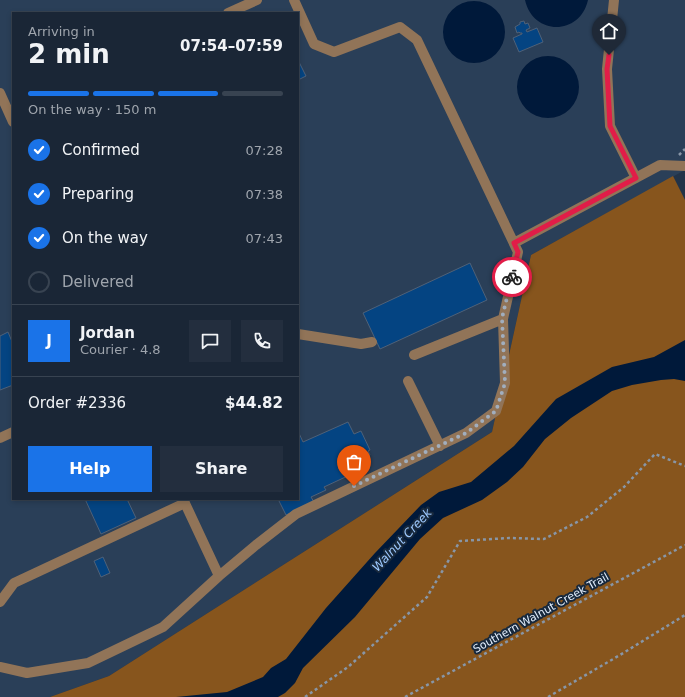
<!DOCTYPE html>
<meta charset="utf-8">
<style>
:root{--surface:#1a2636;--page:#232e3e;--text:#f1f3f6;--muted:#9fa5ad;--line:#384351;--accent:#1a73e8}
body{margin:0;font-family:"DejaVu Sans",sans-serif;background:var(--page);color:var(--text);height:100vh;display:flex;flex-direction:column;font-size:15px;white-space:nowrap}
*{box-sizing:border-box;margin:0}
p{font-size:13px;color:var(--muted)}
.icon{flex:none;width:22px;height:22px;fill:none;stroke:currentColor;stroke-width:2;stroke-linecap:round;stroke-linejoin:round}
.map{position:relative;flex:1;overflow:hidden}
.drawer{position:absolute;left:12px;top:12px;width:287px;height:488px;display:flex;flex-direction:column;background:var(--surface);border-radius:0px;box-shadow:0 2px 6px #0003,0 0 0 1px var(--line)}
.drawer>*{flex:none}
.pin{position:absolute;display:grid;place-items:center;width:34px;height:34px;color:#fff;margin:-41px -17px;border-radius:50% 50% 50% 0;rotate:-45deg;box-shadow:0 0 4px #0007}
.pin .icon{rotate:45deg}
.courier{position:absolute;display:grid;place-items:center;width:40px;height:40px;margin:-20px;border:3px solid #e11d48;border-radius:50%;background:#fff;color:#222;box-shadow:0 1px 5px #0007}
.headline em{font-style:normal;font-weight:700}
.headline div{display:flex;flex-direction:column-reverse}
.headline{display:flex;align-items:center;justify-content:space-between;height:68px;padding:0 16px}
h1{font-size:26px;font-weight:700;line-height:30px}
.bar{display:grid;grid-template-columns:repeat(4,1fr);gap:6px 4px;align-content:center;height:48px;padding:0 16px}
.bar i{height:5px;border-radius:3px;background:var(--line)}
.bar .selected{background:var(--accent)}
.bar p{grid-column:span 4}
.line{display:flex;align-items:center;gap:10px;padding:0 16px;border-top:1px solid var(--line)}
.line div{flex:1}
.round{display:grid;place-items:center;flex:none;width:42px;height:42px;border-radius:0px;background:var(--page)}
ol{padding:0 16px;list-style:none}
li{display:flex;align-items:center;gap:12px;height:44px}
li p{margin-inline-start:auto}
li .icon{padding:4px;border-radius:50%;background:var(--accent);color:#fff;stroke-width:4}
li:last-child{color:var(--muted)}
li i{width:22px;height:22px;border:2px solid var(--line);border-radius:50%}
.cta{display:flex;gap:8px;margin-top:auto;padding:8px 16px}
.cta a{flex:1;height:46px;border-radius:0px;background:var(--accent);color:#fff;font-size:16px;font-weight:700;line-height:46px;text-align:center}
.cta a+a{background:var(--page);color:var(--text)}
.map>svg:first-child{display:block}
.built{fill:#2a3f58;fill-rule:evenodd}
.forest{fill:#87551d}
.water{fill:#00193a}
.building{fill:#044482;stroke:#4f6178}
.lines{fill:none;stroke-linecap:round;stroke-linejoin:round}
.path{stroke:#8896a7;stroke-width:2.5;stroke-dasharray:3 3;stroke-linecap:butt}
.minor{stroke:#917458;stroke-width:10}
.done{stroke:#a1aebe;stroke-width:4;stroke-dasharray:0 7.2}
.route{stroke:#e11d48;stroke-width:5}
.labels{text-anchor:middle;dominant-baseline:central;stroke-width:4;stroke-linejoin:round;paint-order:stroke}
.street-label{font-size:11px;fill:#e5f0fe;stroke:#18293d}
.water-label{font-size:12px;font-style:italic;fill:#9dc9ff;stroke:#18293d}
</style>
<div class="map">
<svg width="685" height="697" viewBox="0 0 685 697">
<rect width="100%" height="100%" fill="#223348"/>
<path class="built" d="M0 0H685V170L531 255 492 432 109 676 50 697H0ZM13 13H298V499H13Z"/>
<path class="forest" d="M673 176 685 200V697H50L109 676 492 432 531 255Z"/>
<path class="water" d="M525 0H588C580 36 533 36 525 0Z
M443 32a31 31 0 1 1 62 0a31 31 0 1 1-62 0Z
M517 87a31 31 0 1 1 62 0a31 31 0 1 1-62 0Z
M685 340V381L674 379 661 380 632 385 612 391 571 418 545 439 523 467 507 482 482 500 443 518 420 539 355 617 303 668 295 683 285 693 278 697H176L227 692 263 677 271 668 286 659 326 608 375 553 421 505 439 492 471 482 514 446 556 399 612 367 654 357Z"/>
<path class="building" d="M524 21 525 24 528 23 530 28 526 30 527 32 537 28 543 42 519 52 513 38 522 34V33H520L519 32 517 33 515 27 520 24V22Z
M298 60 306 76 298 80Z
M470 263 487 300 380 349 363 313Z
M8 332 13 344V385L0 390V336Z
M348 422 354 434 361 431 370 450 368 451 370 455 365 457 369 466 324 487 326 490 311 497 314 502 286 515 278 499H298V431L303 442Z
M85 499H127L136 518 101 534Z
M103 557 110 573 101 577 94 561Z"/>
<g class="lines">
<path class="path" d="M679 155 685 149
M305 697 348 667 427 597 460 541 509 538 544 539 587 517 624 487 655 454 685 466
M405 697 685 545
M548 697 620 655 685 615"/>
<path class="minor" d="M614 0 607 69 610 126 636 178
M228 13 257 0
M0 93 13 122
M514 243 660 165 685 166
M298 334 361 344 372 342
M414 355 503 319
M408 381 440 446
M0 438 13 432
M219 576 256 545 296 514 466 433 496 411 505 383 503 319 518 252 417 40 400 27 334 52 314 44 294 0
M0 602 14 583 185 503
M0 667 27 673 88 663 163 627 219 576 183 499"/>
</g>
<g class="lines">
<path class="done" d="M354 486 466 433 496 411 505 383 502 318 512 277"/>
<path class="route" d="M512 277 518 252 514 243 636 178 610 126 607 69 609 55"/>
</g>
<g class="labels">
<g class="street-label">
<text transform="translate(541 613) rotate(-29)">Southern Walnut Creek Trail</text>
</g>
<g class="water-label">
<text transform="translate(402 540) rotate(-47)">Walnut Creek</text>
</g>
</g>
</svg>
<div class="pin" style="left:354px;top:486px;background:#ea580c"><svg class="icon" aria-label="bag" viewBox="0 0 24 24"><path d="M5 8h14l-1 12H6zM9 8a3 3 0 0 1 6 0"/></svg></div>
<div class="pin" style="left:609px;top:55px;background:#1f2937"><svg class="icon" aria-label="home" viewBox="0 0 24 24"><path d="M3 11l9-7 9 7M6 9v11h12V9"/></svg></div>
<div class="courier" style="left:512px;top:277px"><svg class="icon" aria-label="bike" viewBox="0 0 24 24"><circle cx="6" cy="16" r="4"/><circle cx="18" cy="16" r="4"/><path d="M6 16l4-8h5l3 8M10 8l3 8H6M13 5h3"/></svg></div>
<section class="drawer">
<div class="headline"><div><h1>2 min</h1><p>Arriving in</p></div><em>07:54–07:59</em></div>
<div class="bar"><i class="selected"></i><i class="selected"></i><i class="selected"></i><i></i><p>On the way · 150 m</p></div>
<ol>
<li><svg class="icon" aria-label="check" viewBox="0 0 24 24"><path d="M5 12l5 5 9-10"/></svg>Confirmed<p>07:28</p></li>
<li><svg class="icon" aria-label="check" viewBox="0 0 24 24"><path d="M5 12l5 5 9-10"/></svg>Preparing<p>07:38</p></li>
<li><svg class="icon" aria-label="check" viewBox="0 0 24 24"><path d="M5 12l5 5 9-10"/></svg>On the way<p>07:43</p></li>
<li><i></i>Delivered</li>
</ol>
<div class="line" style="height:72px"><b class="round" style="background:var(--accent);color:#fff">J</b><div><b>Jordan</b><p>Courier · 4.8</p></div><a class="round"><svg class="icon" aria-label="chat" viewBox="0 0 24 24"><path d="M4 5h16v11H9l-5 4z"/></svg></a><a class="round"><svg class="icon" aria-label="phone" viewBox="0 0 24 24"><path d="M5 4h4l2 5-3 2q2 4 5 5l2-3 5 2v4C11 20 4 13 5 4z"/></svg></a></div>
<div class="line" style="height:52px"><div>Order #2336</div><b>$44.82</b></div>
<div class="cta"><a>Help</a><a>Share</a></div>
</section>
</div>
